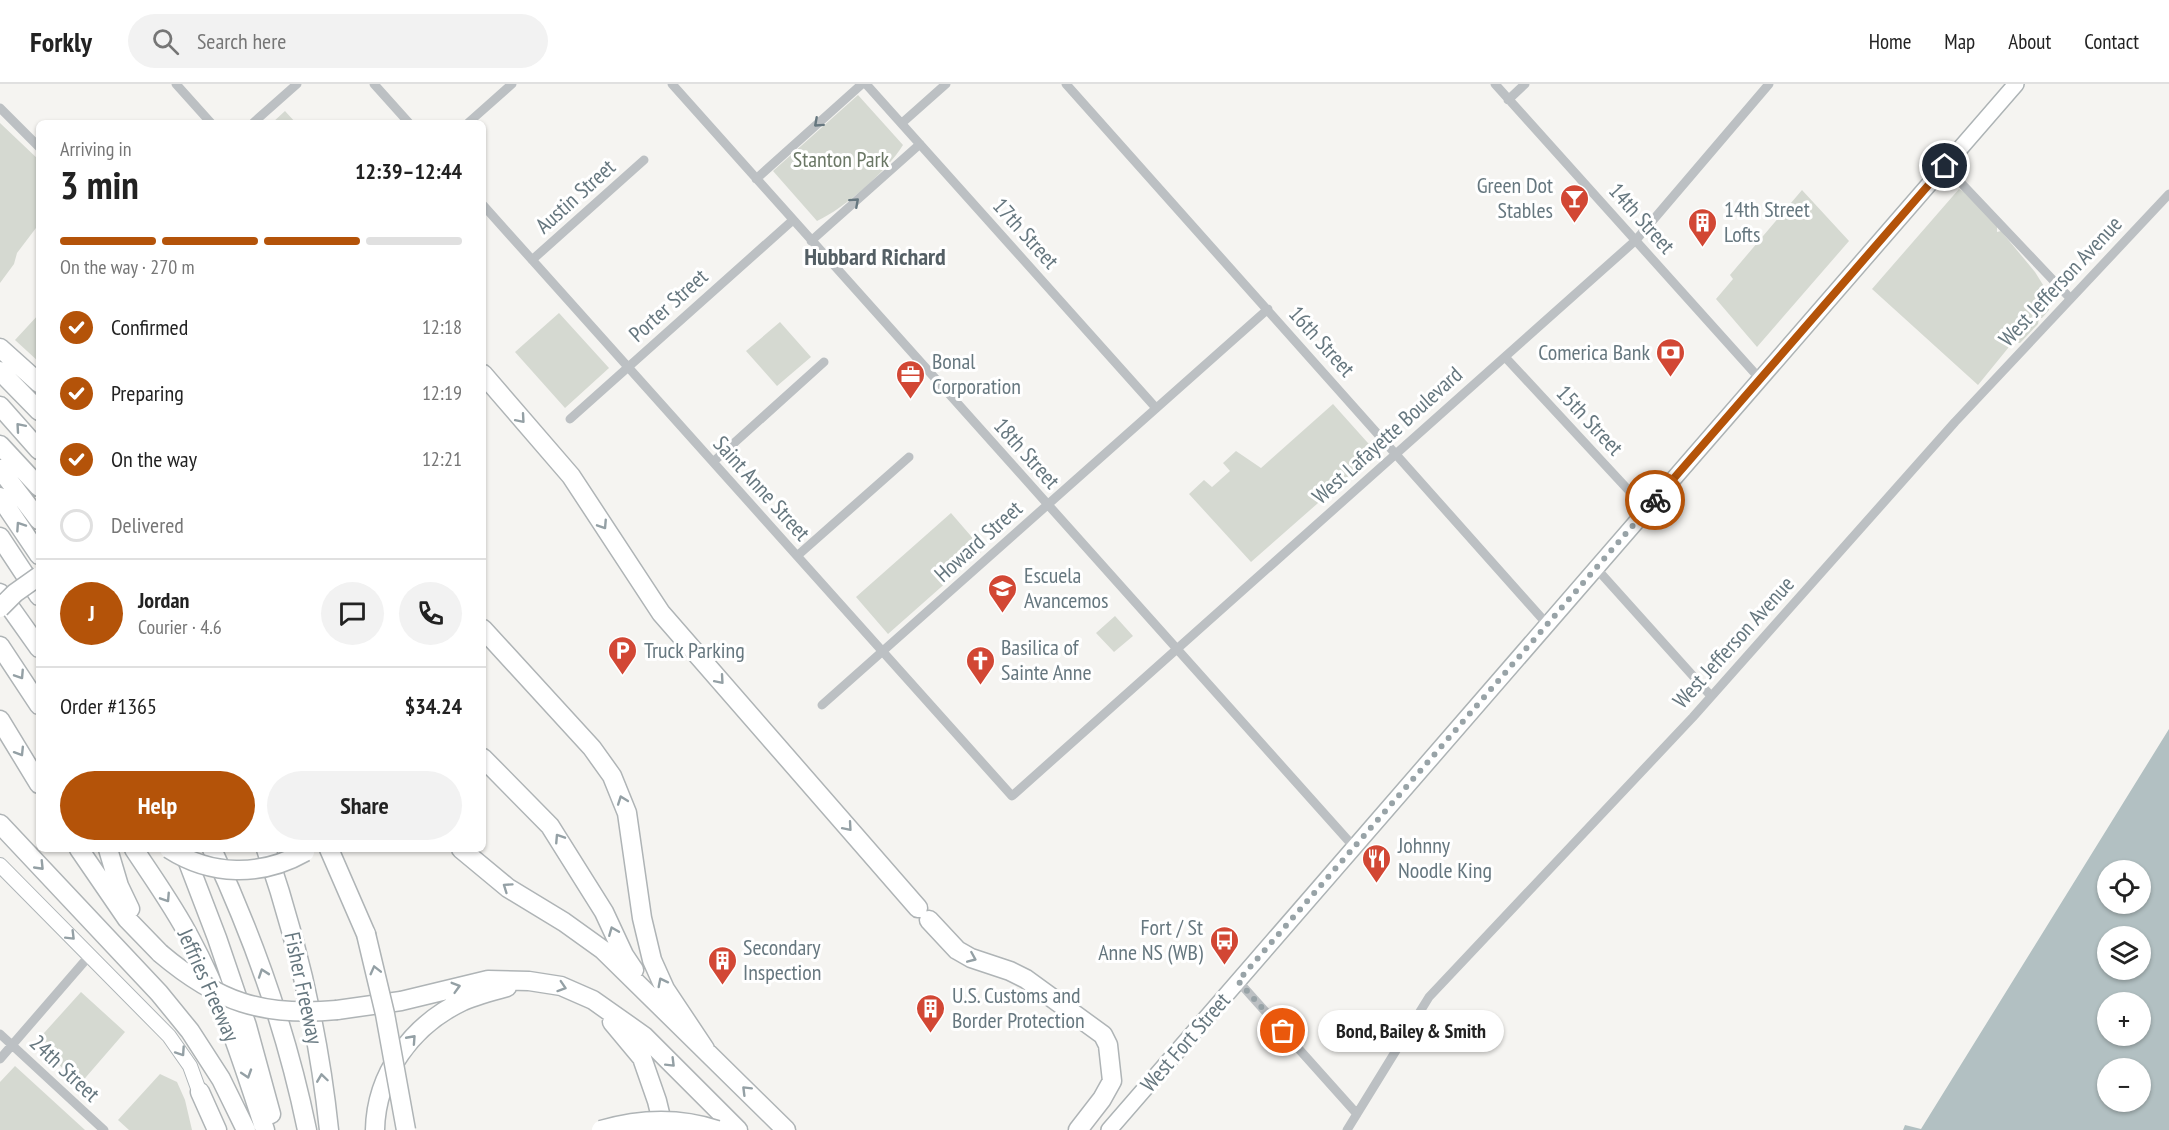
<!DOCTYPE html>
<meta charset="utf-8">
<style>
:root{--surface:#fff;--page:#f2f2f2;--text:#222;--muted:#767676;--line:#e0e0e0;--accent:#b45309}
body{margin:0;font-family:"PT Sans Narrow",sans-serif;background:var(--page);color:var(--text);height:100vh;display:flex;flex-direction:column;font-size:22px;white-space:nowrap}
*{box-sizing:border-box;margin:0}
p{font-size:20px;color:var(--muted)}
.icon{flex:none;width:33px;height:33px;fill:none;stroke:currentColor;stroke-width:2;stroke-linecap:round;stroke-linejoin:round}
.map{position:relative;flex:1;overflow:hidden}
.details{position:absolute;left:36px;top:36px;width:450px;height:732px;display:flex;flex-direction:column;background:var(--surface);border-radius:9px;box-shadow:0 2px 4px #0004}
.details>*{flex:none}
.tools{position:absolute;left:2097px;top:776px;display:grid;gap:12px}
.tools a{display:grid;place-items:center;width:54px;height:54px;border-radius:50%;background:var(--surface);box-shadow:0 2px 4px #0004;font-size:30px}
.pin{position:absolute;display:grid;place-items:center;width:51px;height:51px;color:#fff;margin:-26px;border:3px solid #fff;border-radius:50%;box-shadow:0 2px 6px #0007}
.courier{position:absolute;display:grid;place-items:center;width:60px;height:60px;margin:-30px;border:4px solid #b45309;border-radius:50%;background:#fff;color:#222;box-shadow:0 2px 8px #0007}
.bubble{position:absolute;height:42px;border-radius:21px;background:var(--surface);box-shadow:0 2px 4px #0004;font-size:20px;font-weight:800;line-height:42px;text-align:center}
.head em{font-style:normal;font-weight:800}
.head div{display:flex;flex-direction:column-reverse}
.head{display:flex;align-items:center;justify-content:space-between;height:102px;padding:0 24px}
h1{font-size:39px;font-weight:800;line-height:45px}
.bar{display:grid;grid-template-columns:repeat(4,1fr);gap:9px 6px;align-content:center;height:72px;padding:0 24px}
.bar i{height:8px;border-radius:4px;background:var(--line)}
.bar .current{background:var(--accent)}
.bar p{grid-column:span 4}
.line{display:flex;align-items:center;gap:15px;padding:0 24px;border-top:2px solid var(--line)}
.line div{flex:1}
.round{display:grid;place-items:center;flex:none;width:63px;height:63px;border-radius:32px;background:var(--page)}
ol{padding:0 24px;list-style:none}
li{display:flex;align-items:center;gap:18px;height:66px}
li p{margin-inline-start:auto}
li .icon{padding:6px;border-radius:50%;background:var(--accent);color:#fff;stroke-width:4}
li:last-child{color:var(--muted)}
li i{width:33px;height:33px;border:3px solid var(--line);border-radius:50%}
.cta{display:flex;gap:12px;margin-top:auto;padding:12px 24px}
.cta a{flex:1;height:69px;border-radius:36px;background:var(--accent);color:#fff;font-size:24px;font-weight:800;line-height:69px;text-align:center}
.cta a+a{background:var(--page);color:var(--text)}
header{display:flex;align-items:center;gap:36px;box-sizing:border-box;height:84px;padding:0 30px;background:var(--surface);border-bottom:2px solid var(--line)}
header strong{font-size:28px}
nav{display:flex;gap:33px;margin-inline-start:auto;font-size:21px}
.search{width:420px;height:54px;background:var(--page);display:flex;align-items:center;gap:15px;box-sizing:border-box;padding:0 21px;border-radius:33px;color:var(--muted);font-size:22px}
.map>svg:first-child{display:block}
.green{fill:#d5d9d1}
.water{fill:#b2c0c2;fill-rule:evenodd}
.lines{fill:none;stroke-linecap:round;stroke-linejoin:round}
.secondary-casing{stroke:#aeb4b7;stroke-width:16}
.primary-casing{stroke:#adb3b5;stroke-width:18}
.highway-casing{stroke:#afb4b6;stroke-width:21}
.street{stroke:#bcc0c3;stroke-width:9}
.secondary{stroke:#fff;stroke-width:14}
.primary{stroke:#fff;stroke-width:15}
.highway{stroke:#fff;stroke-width:18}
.highway-bridge-casing{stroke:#afb4b6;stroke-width:21;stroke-linecap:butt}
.highway-bridge{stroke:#fff;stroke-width:18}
.oneway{stroke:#66777f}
.oneway2{stroke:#94a0a5}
.done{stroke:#98a3a7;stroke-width:6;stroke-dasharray:0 10.8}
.route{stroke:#b45309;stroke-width:8}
.labels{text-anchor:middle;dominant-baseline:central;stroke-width:6;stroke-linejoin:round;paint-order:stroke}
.park-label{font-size:22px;fill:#6a7765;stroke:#fff}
.poi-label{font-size:22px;fill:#66777f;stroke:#fff;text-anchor:start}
.street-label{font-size:22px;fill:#66777f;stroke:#fff}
.neighbourhood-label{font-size:24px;font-weight:bold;fill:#545f65;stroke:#fff}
</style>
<header>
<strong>Forkly</strong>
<div class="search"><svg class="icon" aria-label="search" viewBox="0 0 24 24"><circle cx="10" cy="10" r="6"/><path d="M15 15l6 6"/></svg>Search here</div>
<nav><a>Home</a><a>Map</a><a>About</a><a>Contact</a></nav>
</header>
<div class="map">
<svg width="2169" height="1046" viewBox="0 0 2169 1046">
<rect width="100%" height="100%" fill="#f5f4f1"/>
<path class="green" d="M858 11 903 61C887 87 845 124 817 137L773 87Z
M285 27 296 39H272Z
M0 39 39 76V140L17 169 14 180 0 199Z
M1959 105 1964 108 1997 141V148L2001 147 2035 188 2050 212 2049 226 2042 234H2039L2038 240 2020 259 2013 258 1978 301 1872 205Z
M1802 106 1849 157 1757 263 1716 215 1733 195 1730 191Z
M559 229 609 284 565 324 515 268Z
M39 230V278L15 256Z
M780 238 811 273 777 302 746 267Z
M1333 320 1376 368 1251 478 1189 410 1204 396 1212 403 1230 387 1223 379 1236 367 1261 384Z
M951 429 983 466 888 550 856 513Z
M1115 532 1133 552 1114 568 1096 549Z
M81 908 125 948 80 1000 35 959Z
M15 982 85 1046H0V998Z
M160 990 177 998 185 1016 192 1046H129L118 1036Z"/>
<path class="water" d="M2169 645V1046H1903L1905 1041 1921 1045ZM2108 786H2140V819H2108ZM2108 852H2140V885H2108ZM2108 918H2140V951H2108ZM2108 984H2140V1017H2108Z"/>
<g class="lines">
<defs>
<path id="secondary" d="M0 781 169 952 190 982 202 1015"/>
<path id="primary" d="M1109 1046 2016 0"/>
<path id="highway" d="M0 264 39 299
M0 287 39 327
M483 290 571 392 661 529 918 824
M0 322 39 366
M0 361 39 403
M0 385 39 436
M0 413 39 471
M0 453 39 512
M0 509 39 564
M483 545 592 664 612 692 627 729 642 834 652 876 665 905 705 965
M0 562 39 621
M0 636 39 700
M483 674 550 742 604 828 624 871 634 886
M0 740 159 909 190 947 221 995 246 1046
M79 765 127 835 160 869
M108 765 119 802 130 825
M134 765C153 794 174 823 190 854 223 915 243 980 265 1046
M183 765 217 854 247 942 271 1030
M212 765C254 855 287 948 307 1046
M266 765C297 856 319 950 329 1046
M329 765 366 850
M461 765 508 804 564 838 603 866 786 1046
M929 836 957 866 971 874 1010 887 1026 895 1103 951 1108 961 1112 997 1102 1015 1078 1046
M337 926 401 917 488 896 529 897 561 902 593 916 644 952 738 1046
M612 938 642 974 657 1017 664 1046
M200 1008 217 1046
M375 1046C376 990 412 941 463 917 477 911 492 907 507 903"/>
</defs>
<use href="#secondary" class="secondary-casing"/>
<use href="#primary" class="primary-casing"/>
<use href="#highway" class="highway-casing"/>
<path class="street" d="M176 0 211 39
M374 0 409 39
M672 0 1354 763
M866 0 1156 324
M1066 0 1547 540
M1495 0 1760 295
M1508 16 1525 0
M0 24 39 63
M253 39 297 0
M468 39 512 0
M902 39 946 0
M1945 82 2070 214
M756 95 862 0
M483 121 1012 712 1636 156 1769 0
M811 157 920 60
M532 176 644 76
M1505 273 1646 425
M570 335 793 136
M713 378 824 278
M797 472 909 373
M1596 484 1711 612
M822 621 1268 225
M1238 897 1357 1030
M0 950 104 1046
M0 975 90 871
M1347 1046 1429 913 1693 633 1955 338 2169 110"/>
<use href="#secondary" class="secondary"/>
<use href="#primary" class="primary"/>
<use href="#highway" class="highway"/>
<defs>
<path id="highway-bridge" d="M0 524 15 509 39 492
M169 765C211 792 261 793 305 768
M366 850 385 930 406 1046
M160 869C218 918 262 933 337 926
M601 1046C639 1035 678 1033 717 1046"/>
</defs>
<use href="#highway-bridge" class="highway-bridge-casing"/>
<use href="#highway-bridge" class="highway-bridge"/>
</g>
<defs><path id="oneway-chevron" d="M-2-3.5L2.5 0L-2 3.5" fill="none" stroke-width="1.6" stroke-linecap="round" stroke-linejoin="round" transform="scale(1.5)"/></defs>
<g class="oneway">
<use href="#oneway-chevron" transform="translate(818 39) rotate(138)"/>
<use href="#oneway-chevron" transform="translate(855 118) rotate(-42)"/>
</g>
<g class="oneway2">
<use href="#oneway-chevron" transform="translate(521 335) rotate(49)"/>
<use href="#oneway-chevron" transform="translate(20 343) rotate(-131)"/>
<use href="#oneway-chevron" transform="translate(603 441) rotate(57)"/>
<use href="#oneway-chevron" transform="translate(20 442) rotate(-124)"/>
<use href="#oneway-chevron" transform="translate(20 591) rotate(57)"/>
<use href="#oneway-chevron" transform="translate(720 596) rotate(49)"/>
<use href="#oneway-chevron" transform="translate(20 668) rotate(58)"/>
<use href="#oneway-chevron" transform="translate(622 716) rotate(-110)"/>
<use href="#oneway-chevron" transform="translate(848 743) rotate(49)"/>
<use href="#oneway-chevron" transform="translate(559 754) rotate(-123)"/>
<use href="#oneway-chevron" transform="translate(40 782) rotate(46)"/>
<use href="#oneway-chevron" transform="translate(507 803) rotate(-145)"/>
<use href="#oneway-chevron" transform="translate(166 814) rotate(57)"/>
<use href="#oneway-chevron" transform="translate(613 847) rotate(-112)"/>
<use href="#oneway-chevron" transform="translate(71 852) rotate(45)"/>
<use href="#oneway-chevron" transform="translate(972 874) rotate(23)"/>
<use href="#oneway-chevron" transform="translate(375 886) rotate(-104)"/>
<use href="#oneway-chevron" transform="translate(263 889) rotate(-109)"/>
<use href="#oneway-chevron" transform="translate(662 898) rotate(-117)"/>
<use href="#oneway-chevron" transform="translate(456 903) rotate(-16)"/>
<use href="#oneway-chevron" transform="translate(562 903) rotate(18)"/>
<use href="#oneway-chevron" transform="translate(412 955) rotate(-48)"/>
<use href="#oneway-chevron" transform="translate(181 968) rotate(56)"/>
<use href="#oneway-chevron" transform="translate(671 979) rotate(45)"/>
<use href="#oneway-chevron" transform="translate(247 990) rotate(72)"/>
<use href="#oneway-chevron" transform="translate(322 994) rotate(-98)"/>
<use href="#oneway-chevron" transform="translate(746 1006) rotate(-135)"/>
</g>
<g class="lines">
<path class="done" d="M1283 947 1238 897 1655 416"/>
<path class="route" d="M1655 416 1945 82"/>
</g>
<defs>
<symbol id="bar-pin" viewBox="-11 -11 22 30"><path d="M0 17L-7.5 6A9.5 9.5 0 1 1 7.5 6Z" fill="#d24734" stroke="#fff"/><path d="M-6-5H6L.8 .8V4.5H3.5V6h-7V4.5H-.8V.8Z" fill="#fff"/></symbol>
<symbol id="building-pin" viewBox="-11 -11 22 30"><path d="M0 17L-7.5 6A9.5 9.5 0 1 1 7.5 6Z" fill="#d24734" stroke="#fff"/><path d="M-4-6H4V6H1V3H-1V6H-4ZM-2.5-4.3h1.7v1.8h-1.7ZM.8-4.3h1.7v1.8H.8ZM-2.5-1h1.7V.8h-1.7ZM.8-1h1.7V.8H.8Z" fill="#fff"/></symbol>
<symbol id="bank-pin" viewBox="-11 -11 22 30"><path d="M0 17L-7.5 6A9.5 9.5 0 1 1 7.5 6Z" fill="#d24734" stroke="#fff"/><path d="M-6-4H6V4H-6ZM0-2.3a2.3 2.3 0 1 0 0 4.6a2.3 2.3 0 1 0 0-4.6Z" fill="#fff"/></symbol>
<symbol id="office-pin" viewBox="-11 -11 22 30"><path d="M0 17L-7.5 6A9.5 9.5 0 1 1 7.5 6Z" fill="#d24734" stroke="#fff"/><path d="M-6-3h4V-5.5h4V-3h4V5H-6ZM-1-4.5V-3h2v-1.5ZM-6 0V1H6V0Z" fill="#fff"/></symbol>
<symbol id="school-pin" viewBox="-11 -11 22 30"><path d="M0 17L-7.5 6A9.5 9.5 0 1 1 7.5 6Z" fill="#d24734" stroke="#fff"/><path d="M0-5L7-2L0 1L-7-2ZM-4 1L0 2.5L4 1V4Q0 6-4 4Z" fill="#fff"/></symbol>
<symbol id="parking-pin" viewBox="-11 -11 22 30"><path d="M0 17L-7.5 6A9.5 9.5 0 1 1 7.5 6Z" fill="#d24734" stroke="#fff"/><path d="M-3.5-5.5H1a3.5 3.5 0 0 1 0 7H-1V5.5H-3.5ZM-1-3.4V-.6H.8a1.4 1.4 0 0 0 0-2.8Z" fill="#fff"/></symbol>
<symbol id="church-pin" viewBox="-11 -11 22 30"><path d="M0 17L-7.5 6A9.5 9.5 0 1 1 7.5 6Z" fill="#d24734" stroke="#fff"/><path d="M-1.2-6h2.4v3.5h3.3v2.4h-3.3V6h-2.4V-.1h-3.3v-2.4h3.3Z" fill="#fff"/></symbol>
<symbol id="restaurant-pin" viewBox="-11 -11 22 30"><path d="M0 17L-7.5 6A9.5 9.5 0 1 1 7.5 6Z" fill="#d24734" stroke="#fff"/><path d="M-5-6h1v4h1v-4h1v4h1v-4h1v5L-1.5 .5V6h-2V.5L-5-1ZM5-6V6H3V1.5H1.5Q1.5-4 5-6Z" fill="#fff"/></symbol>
<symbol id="bus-pin" viewBox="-11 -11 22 30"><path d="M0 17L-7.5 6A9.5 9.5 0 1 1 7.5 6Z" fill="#d24734" stroke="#fff"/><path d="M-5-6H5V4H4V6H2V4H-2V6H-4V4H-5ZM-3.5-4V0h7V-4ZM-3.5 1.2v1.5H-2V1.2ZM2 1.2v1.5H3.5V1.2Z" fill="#fff"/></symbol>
</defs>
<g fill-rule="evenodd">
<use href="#bar-pin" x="1558" y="98" width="33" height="45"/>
<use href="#building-pin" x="1686" y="122" width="33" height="45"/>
<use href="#bank-pin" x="1654" y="252" width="33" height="45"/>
<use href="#office-pin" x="894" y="274" width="33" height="45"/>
<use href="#school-pin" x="986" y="488" width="33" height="45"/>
<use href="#parking-pin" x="606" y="550" width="33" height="45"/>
<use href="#church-pin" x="964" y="560" width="33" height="45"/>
<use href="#restaurant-pin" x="1360" y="758" width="33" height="45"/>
<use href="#bus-pin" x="1208" y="840" width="33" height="45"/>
<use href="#building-pin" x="706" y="860" width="33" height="45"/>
<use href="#building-pin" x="914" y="908" width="33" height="45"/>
</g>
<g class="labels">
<g class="park-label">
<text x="841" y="75">Stanton Park</text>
</g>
<g class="poi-label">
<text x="1553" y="101" text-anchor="end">Green Dot<tspan x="1553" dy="25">Stables</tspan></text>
<text x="1724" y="125">14th Street<tspan x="1724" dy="25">Lofts</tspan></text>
<text x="1650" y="268" text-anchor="end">Comerica Bank</text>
<text x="932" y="277">Bonal<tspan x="932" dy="25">Corporation</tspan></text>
<text x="1024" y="491">Escuela<tspan x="1024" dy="25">Avancemos</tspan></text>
<text x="1001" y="563">Basilica of<tspan x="1001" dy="25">Sainte Anne</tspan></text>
<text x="644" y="566">Truck Parking</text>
<text x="1398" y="761">Johnny<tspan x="1398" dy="25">Noodle King</tspan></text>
<text x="1203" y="843" text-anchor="end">Fort / St<tspan x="1203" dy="25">Anne NS (WB)</tspan></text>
<text x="743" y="863">Secondary<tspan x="743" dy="25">Inspection</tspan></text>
<text x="952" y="911">U.S. Customs and<tspan x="952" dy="25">Border Protection</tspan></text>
</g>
<g class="street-label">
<text transform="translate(575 112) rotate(-42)">Austin Street</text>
<text transform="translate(1642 134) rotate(48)">14th Street</text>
<text transform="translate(1026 149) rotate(48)">17th Street</text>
<text transform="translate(2060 197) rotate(-47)">West Jefferson Avenue</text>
<text transform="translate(668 221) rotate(-42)">Porter Street</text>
<text transform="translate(1322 257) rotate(48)">16th Street</text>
<text transform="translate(1590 336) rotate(47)">15th Street</text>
<text transform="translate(1387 351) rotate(-42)">West Lafayette Boulevard</text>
<text transform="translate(1027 369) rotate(48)">18th Street</text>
<text transform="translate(762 404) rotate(48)">Saint Anne Street</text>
<text transform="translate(978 457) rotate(-42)">Howard Street</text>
<text transform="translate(1733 558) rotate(-48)">West Jefferson Avenue</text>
<text transform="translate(209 901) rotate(66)">Jeffries Freeway</text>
<text transform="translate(304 904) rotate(78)">Fisher Freeway</text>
<text transform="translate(1185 958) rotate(-49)">West Fort Street</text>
<text transform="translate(65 984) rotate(43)">24th Street</text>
</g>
<g class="neighbourhood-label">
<text x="875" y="172">Hubbard Richard</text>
</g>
</g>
</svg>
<div class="tools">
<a><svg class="icon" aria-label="locate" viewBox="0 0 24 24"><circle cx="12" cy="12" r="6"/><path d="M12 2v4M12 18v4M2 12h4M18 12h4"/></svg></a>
<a><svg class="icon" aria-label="layers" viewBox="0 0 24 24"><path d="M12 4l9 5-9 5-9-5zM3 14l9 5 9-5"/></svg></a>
<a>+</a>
<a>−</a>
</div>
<div class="pin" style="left:1283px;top:947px;background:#ea580c"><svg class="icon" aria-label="bag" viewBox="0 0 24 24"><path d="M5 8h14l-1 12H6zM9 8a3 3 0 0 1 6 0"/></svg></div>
<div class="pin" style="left:1945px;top:82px;background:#1f2937"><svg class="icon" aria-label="home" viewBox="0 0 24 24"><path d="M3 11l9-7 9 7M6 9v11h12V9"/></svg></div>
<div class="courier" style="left:1655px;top:416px"><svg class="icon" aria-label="bike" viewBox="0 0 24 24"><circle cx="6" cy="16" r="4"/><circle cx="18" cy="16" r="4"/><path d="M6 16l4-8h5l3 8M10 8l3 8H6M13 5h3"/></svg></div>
<div class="bubble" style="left:1318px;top:926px;width:186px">Bond, Bailey &amp; Smith</div>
<section class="details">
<div class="head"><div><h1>3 min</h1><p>Arriving in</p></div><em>12:39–12:44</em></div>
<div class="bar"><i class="current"></i><i class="current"></i><i class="current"></i><i></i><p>On the way · 270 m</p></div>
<ol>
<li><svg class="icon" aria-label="check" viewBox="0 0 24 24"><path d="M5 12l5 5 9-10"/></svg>Confirmed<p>12:18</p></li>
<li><svg class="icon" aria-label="check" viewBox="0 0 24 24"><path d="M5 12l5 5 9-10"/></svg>Preparing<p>12:19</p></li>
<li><svg class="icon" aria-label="check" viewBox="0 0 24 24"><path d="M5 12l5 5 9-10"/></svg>On the way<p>12:21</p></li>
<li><i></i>Delivered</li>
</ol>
<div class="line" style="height:108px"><b class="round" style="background:var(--accent);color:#fff">J</b><div><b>Jordan</b><p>Courier · 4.6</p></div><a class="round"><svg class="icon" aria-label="chat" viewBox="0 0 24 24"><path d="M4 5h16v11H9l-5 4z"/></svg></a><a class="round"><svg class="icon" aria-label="phone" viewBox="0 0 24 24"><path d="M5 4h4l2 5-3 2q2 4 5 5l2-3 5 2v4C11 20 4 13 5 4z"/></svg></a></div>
<div class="line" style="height:78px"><div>Order #1365</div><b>$34.24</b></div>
<div class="cta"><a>Help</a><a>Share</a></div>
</section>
</div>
